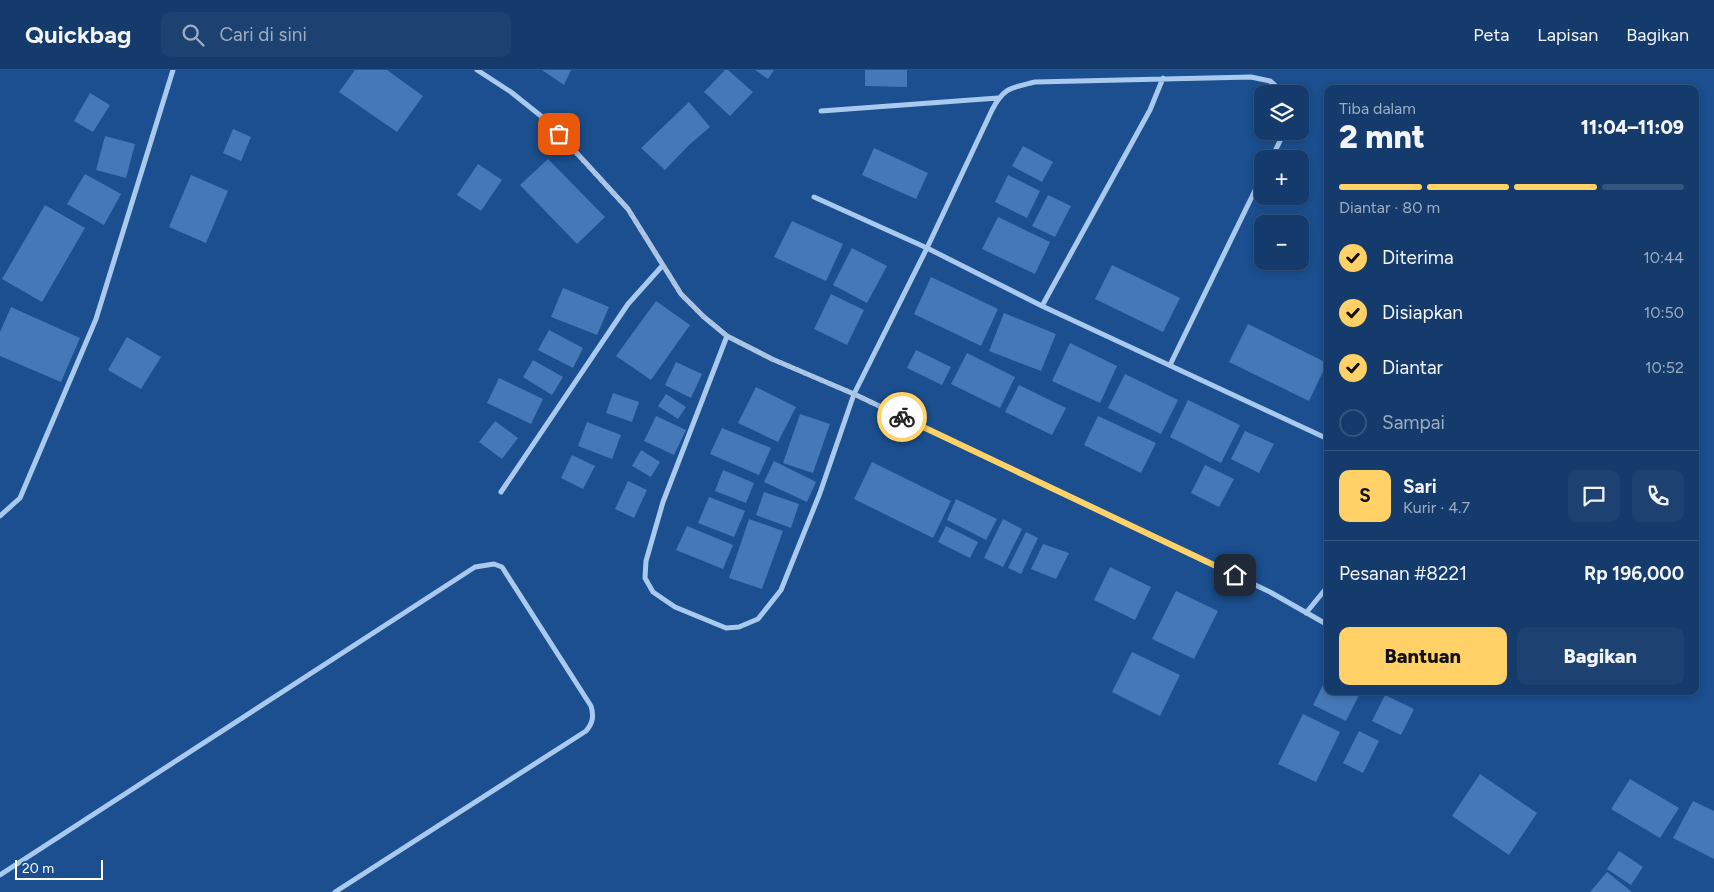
<!DOCTYPE html>
<html lang="id">
<meta charset="utf-8">
<style>
:root{--surface:#143b6b;--page:#1d4271;--text:#f1f3f6;--muted:#9dadc1;--line:#33557e;--accent:#ffd166}
body{margin:0;font-family:Figtree,sans-serif;background:var(--page);color:var(--text);height:100vh;display:flex;flex-direction:column;font-size:19px;white-space:nowrap}
*{box-sizing:border-box;margin:0}
p{font-size:16px;color:var(--muted)}
.icon{flex:none;width:28px;height:28px;fill:none;stroke:currentColor;stroke-width:2;stroke-linecap:round;stroke-linejoin:round}
.map{position:relative;flex:1;overflow:hidden}
.side{position:absolute;left:1324px;top:15px;width:375px;height:610px;display:flex;flex-direction:column;background:var(--surface);border-radius:10px;box-shadow:0 2px 8px #0003,0 0 0 1px var(--line)}
.side>*{flex:none}
.controls{position:absolute;left:1254px;top:15px;display:grid;gap:10px}
.controls a{display:grid;place-items:center;width:55px;height:55px;border-radius:10px;background:var(--surface);box-shadow:0 2px 8px #0003,0 0 0 1px var(--line);font-size:25px}
.scale{position:absolute;left:15px;bottom:12px;width:88px;box-sizing:border-box;padding-left:5px;border:2px solid #fff;border-top:0;font-size:14px;line-height:18px;white-space:nowrap;color:#fff;-webkit-text-stroke:4px #1b4f8f;paint-order:stroke}
.pin{position:absolute;display:grid;place-items:center;width:42px;height:42px;color:#fff;margin:-21px;border-radius:10px;box-shadow:0 2px 8px #0006}
.courier{position:absolute;display:grid;place-items:center;width:50px;height:50px;margin:-25px;border:4px solid #ffd166;border-radius:50%;background:#fff;color:#222;box-shadow:0 1px 6px #0007}
.headline em{font-style:normal;font-weight:800}
.headline div{display:flex;flex-direction:column-reverse}
.headline{display:flex;align-items:center;justify-content:space-between;height:85px;padding:0 15px}
h1{font-size:32px;font-weight:800;line-height:38px}
.bar{display:grid;grid-template-columns:repeat(4,1fr);gap:8px 5px;align-content:center;height:60px;padding:0 15px}
.bar i{height:6px;border-radius:4px;background:var(--line)}
.bar .current{background:var(--accent)}
.bar p{grid-column:span 4}
.line{display:flex;align-items:center;gap:12px;padding:0 15px;border-top:1px solid var(--line)}
.line div{flex:1}
.round{display:grid;place-items:center;flex:none;width:52px;height:52px;border-radius:10px;background:var(--page)}
ol{padding:0 15px;list-style:none}
li{display:flex;align-items:center;gap:15px;height:55px}
li p{margin-inline-start:auto}
li .icon{padding:5px;border-radius:50%;background:var(--accent);color:#111;stroke-width:4}
li:last-child{color:var(--muted)}
li i{width:28px;height:28px;border:2px solid var(--line);border-radius:50%}
.cta{display:flex;gap:10px;margin-top:auto;padding:10px 15px}
.cta a{flex:1;height:58px;border-radius:10px;background:var(--accent);color:#111;font-size:20px;font-weight:800;line-height:58px;text-align:center}
.cta a+a{background:var(--page);color:var(--text)}
header{display:flex;align-items:center;gap:30px;box-sizing:border-box;height:70px;padding:0 25px;background:var(--surface);border-bottom:1px solid var(--line)}
header strong{font-size:24px}
nav{display:flex;gap:28px;margin-inline-start:auto;font-size:18px}
.search{width:350px;height:45px;background:var(--page);display:flex;align-items:center;gap:12px;box-sizing:border-box;padding:0 18px;border-radius:10px;color:var(--muted);font-size:19px}
.map>svg:first-child{display:block}
.building{fill:#4478b7}
.lines{fill:none;stroke-linecap:round;stroke-linejoin:round}
.street{stroke:#a9c9ee;stroke-width:5}
.done{stroke:#afc1d8;stroke-width:5;stroke-dasharray:0 9}
.route{stroke:#ffd166;stroke-width:6}
</style>
<header>
<strong>Quickbag</strong>
<div class="search"><svg class="icon" aria-label="search" viewBox="0 0 24 24"><circle cx="10" cy="10" r="6"/><path d="M15 15l6 6"/></svg>Cari di sini</div>
<nav><a>Peta</a><a>Lapisan</a><a>Bagikan</a></nav>
</header>
<div class="map">
<svg width="1714" height="822" viewBox="0 0 1714 822">
<rect width="100%" height="100%" fill="#1b4f8f"/>
<path class="building" d="M355 0H387L423 26 397 62 339 22Z
M542 0H571L564 15Z
M725 0H728L753 22 730 46 704 22Z
M755 0H774L768 9Z
M865 0H907V17L865 16Z
M90 23 110 35 93 62 74 51Z
M689 32 710 57 689 75 665 100 641 78Z
M233 59 251 67 241 91 223 83Z
M105 66 135 74 126 108 96 100Z
M1023 76 1053 92 1042 112 1012 96Z
M874 78 928 103 916 129 862 105Z
M548 89 605 147 577 174 520 115Z
M478 94 502 110 481 141 457 125Z
M85 104 121 124 104 155 67 134Z
M191 105 228 121 206 173 169 157Z
M1008 105 1040 121 1027 148 995 132Z
M1048 125 1071 136 1055 167 1032 156Z
M45 135 85 158 42 232 2 209Z
M998 147 1050 172 1035 204 982 179Z
M792 151 843 174 826 211 774 187Z
M852 178 887 196 867 233 833 215Z
M1112 195 1180 228 1163 262 1095 229Z
M931 207 998 239 981 276 914 244Z
M563 218 609 237 597 265 551 247Z
M831 224 864 240 847 275 814 259Z
M656 231 690 255 651 310 616 286Z
M11 237 80 268 61 312 0 286V262Z
M1004 243 1056 264 1041 301 989 281Z
M1248 254 1327 293 1309 331 1229 292Z
M549 260 583 278 573 298 538 280Z
M127 267 161 287 141 319 108 300Z
M1070 273 1117 296 1100 333 1052 311Z
M916 280 951 297 942 315 907 298Z
M967 283 1015 307 1000 338 951 314Z
M533 290 563 307 552 325 523 307Z
M676 292 702 304 691 328 665 315Z
M1125 304 1178 330 1161 364 1108 338Z
M499 308 543 329 531 354 487 333Z
M1019 315 1066 338 1052 365 1005 342Z
M756 317 796 337 778 372 738 353Z
M613 323 639 332 632 352 606 343Z
M666 324 686 337 678 349 658 336Z
M1188 330 1240 355 1221 393 1170 367Z
M800 344 830 354 813 403 783 393Z
M656 346 686 360 674 385 644 371Z
M1098 346 1156 373 1141 403 1084 375Z
M495 351 518 368 502 389 479 372Z
M587 352 621 365 612 389 578 376Z
M722 358 771 378 759 405 710 384Z
M1245 361 1274 374 1259 403 1231 389Z
M641 380 660 392 651 407 632 396Z
M572 385 595 396 583 419 561 408Z
M774 391 816 412 807 432 764 412Z
M872 392 951 431 933 468 854 429Z
M1205 395 1234 409 1219 437 1191 423Z
M723 400 754 413 746 433 715 421Z
M628 411 647 420 634 448 615 439Z
M764 422 799 434 791 458 756 445Z
M709 427 745 441 734 467 698 453Z
M956 429 997 449 986 470 947 450Z
M749 449 783 461 762 519 729 508Z
M1003 449 1022 459 1003 497 984 488Z
M687 456 733 475 723 499 676 480Z
M946 456 978 472 970 488 938 472Z
M1026 462 1038 468 1021 504 1008 498Z
M1043 474 1069 483 1056 509 1031 499Z
M1110 497 1151 517 1135 550 1094 530Z
M1176 521 1218 541 1194 589 1152 569Z
M1132 582 1180 605 1160 646 1112 622Z
M1328 605V621H1361L1346 651 1313 635Z
M1385 625 1414 639 1401 665 1372 651Z
M1303 644 1340 662 1316 712 1278 694Z
M1359 661 1379 671 1363 703 1343 693Z
M1480 704 1537 743 1509 785 1452 746Z
M1630 709 1679 738 1660 768 1611 739Z
M1693 731 1714 741V789L1673 768Z
M1619 781 1643 797 1631 815 1607 799Z
M1607 802 1632 822H1590Z"/>
<g class="lines">
<path class="street" d="M477 0 511 22 546 50 585 92 628 139 681 224 704 247 727 266 772 289 854 324 1270 522 1328 555
M821 41 998 28
M1271 89 1285 61
M814 127 927 178 1042 236 1328 369
M1042 236 1150 40 1163 8
M727 266 663 432 646 491 645 508 653 522 675 537 726 558 739 557 758 549 781 520 820 423 854 324 927 178 992 40C1004 17 1011 18 1035 12L1251 7 1270 11 1285 24
M1170 295 1262 106
M501 422 628 234 663 195
M0 446 20 428 96 249 173 0
M1306 543 1328 516
M0 805 475 497 494 494 502 497 591 636C594 646 593 653 586 661L335 822"/>
</g>
<g class="lines">
<path class="done" d="M559 64 628 139 681 224 704 247 727 266 772 289 854 324 902 347"/>
<path class="route" d="M902 347 1235 505"/>
</g>
</svg>
<div class="controls">
<a><svg class="icon" aria-label="layers" viewBox="0 0 24 24"><path d="M12 4l9 5-9 5-9-5zM3 14l9 5 9-5"/></svg></a>
<a>+</a>
<a>−</a>
</div>
<div class="scale">20 m</div>
<div class="pin" style="left:559px;top:64px;background:#ea580c"><svg class="icon" aria-label="bag" viewBox="0 0 24 24"><path d="M5 8h14l-1 12H6zM9 8a3 3 0 0 1 6 0"/></svg></div>
<div class="pin" style="left:1235px;top:505px;background:#1f2937"><svg class="icon" aria-label="home" viewBox="0 0 24 24"><path d="M3 11l9-7 9 7M6 9v11h12V9"/></svg></div>
<div class="courier" style="left:902px;top:347px"><svg class="icon" aria-label="bike" viewBox="0 0 24 24"><circle cx="6" cy="16" r="4"/><circle cx="18" cy="16" r="4"/><path d="M6 16l4-8h5l3 8M10 8l3 8H6M13 5h3"/></svg></div>
<section class="side">
<div class="headline"><div><h1>2 mnt</h1><p>Tiba dalam</p></div><em>11:04–11:09</em></div>
<div class="bar"><i class="current"></i><i class="current"></i><i class="current"></i><i></i><p>Diantar · 80 m</p></div>
<ol>
<li><svg class="icon" aria-label="check" viewBox="0 0 24 24"><path d="M5 12l5 5 9-10"/></svg>Diterima<p>10:44</p></li>
<li><svg class="icon" aria-label="check" viewBox="0 0 24 24"><path d="M5 12l5 5 9-10"/></svg>Disiapkan<p>10:50</p></li>
<li><svg class="icon" aria-label="check" viewBox="0 0 24 24"><path d="M5 12l5 5 9-10"/></svg>Diantar<p>10:52</p></li>
<li><i></i>Sampai</li>
</ol>
<div class="line" style="height:90px"><b class="round" style="background:var(--accent);color:#111">S</b><div><b>Sari</b><p>Kurir · 4.7</p></div><a class="round"><svg class="icon" aria-label="chat" viewBox="0 0 24 24"><path d="M4 5h16v11H9l-5 4z"/></svg></a><a class="round"><svg class="icon" aria-label="phone" viewBox="0 0 24 24"><path d="M5 4h4l2 5-3 2q2 4 5 5l2-3 5 2v4C11 20 4 13 5 4z"/></svg></a></div>
<div class="line" style="height:65px"><div>Pesanan #8221</div><b>Rp 196,000</b></div>
<div class="cta"><a>Bantuan</a><a>Bagikan</a></div>
</section>
</div>
